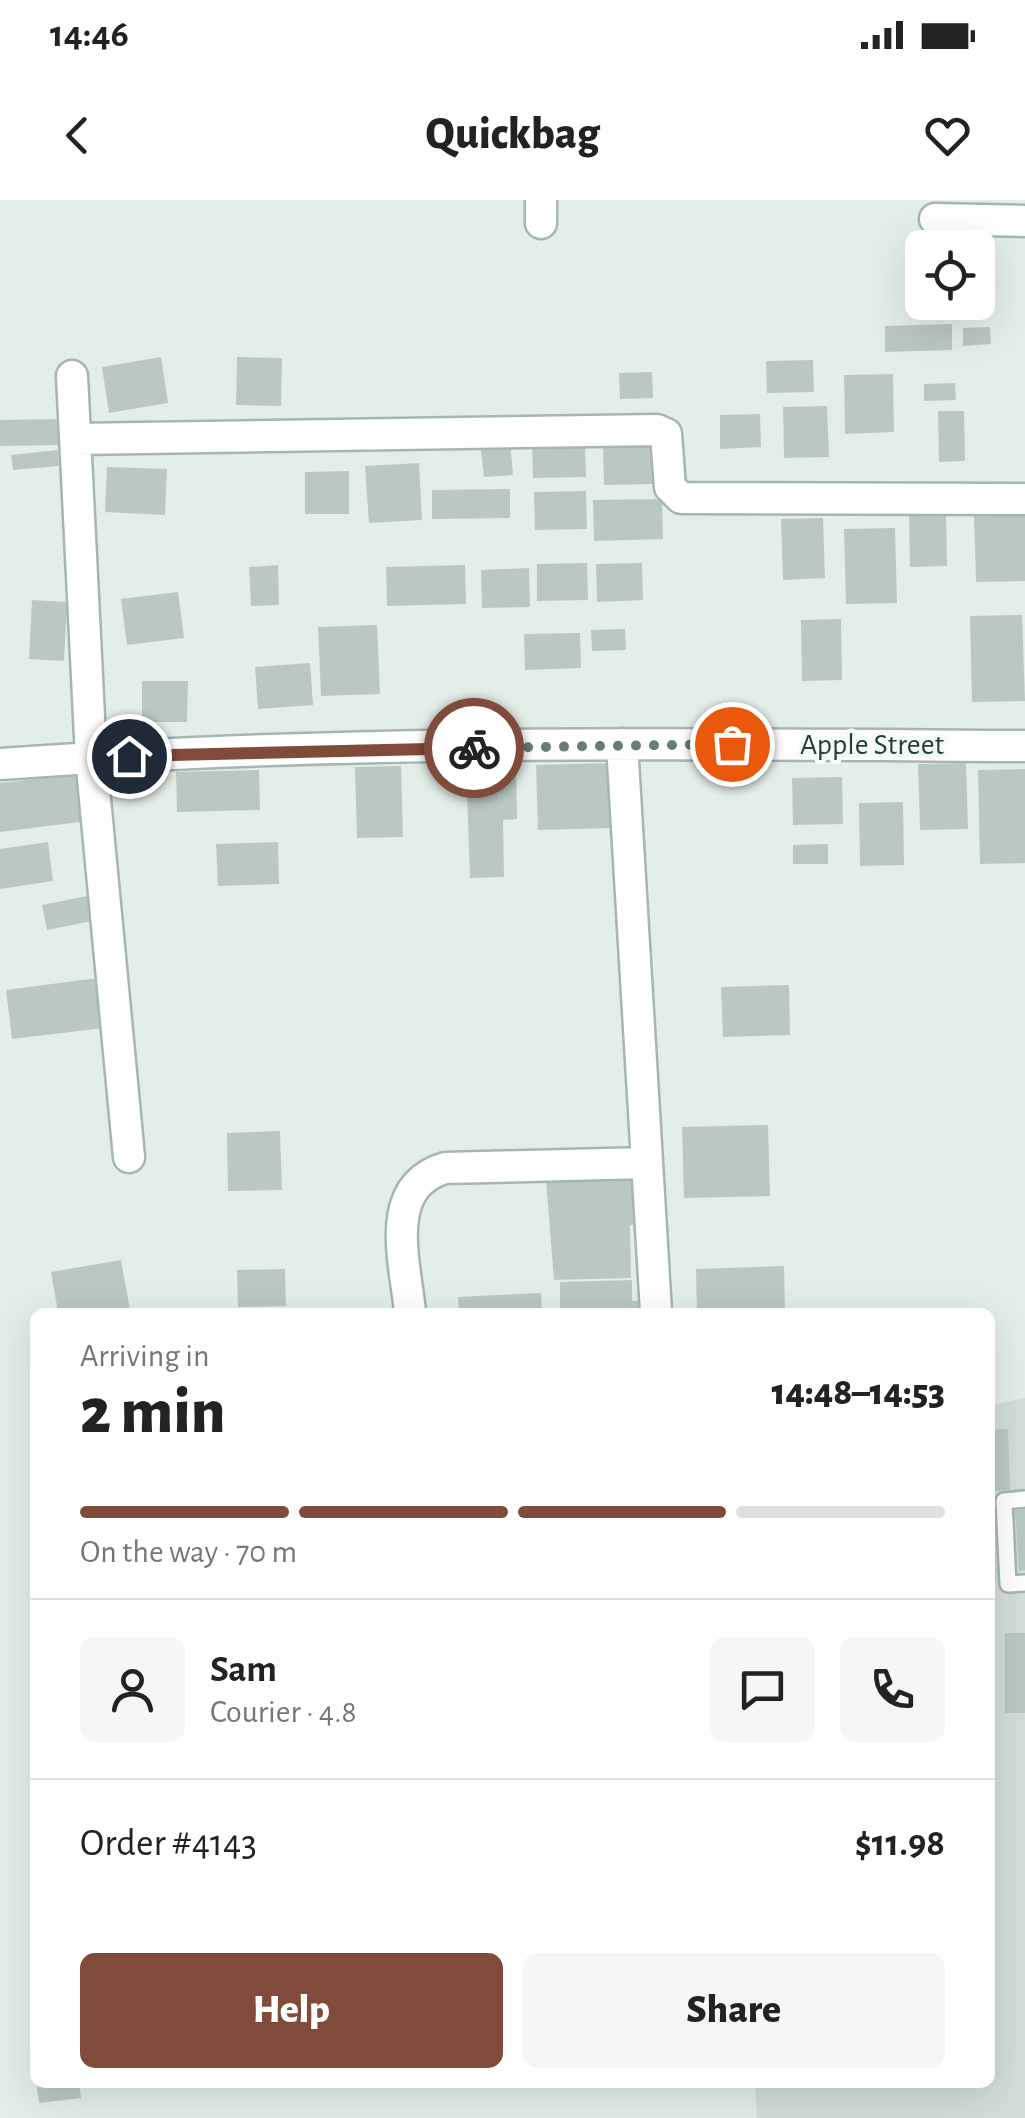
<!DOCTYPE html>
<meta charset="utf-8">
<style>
:root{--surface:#fff;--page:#f6f6f6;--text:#222;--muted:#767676;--line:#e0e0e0;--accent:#814b3b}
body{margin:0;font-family:"Alegreya Sans",sans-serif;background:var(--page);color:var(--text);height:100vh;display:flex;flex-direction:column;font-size:38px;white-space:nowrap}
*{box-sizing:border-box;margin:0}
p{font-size:32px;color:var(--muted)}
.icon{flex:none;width:55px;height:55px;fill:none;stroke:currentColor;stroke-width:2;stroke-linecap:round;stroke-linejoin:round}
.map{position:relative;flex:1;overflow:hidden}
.drawer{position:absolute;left:30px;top:1108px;width:965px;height:780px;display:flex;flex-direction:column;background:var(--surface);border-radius:15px;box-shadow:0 10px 40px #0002}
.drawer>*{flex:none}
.tools{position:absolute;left:905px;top:30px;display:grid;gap:20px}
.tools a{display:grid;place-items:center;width:90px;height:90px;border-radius:15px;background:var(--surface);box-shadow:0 10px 40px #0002;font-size:50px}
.pin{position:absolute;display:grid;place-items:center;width:85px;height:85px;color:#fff;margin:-42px;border:5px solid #fff;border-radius:50%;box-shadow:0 2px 10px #0007}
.courier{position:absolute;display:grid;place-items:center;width:100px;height:100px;margin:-50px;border:8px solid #814b3b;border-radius:50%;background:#fff;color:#222;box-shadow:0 2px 12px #0007}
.summary em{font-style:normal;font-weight:800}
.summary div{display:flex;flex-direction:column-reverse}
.summary{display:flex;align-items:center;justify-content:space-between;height:170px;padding:0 50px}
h1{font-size:65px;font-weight:800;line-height:75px}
.bar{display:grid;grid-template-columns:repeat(4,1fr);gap:15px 10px;align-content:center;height:120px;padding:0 50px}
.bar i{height:12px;border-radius:8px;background:var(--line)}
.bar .selected{background:var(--accent)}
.bar p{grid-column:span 4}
.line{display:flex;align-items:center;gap:25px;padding:0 50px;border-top:2px solid var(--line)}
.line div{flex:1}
.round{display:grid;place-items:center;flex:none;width:105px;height:105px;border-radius:15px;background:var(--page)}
.cta{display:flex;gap:20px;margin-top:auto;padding:20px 50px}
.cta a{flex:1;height:115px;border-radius:15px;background:var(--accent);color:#fff;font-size:40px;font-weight:800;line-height:115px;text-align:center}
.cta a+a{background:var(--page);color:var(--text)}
.status{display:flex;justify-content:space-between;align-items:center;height:70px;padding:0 50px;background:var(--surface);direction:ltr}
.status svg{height:28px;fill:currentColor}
header{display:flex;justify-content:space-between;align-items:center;height:130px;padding:0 50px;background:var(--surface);font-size:45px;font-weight:800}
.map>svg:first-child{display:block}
.built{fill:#d2ded8}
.building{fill:#b9c9c2}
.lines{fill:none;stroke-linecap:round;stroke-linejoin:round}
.service-casing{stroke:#a6b6b0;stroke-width:20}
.minor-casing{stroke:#a6b6b0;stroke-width:35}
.service{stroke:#fff;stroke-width:15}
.minor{stroke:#fff;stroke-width:30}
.done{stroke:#667d76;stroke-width:10;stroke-dasharray:0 18}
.route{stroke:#814b3b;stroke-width:12}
.labels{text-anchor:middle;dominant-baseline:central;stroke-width:9;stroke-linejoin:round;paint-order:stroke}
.street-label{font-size:30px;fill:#224038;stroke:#f5faf7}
</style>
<div class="status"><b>14:46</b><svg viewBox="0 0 49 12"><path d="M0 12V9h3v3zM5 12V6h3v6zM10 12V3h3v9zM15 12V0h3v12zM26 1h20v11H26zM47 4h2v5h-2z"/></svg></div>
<header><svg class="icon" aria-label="back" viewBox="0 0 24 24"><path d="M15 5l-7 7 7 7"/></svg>Quickbag<svg class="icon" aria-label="heart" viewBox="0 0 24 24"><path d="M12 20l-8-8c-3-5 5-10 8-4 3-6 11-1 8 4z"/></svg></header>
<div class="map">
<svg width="1025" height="1918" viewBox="0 0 1025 1918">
<rect width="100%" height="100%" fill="#e4eee9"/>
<path class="built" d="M1025 1198V1918H757L755 1883 990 1882V1205Z"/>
<path class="building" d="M952 124V150L885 152V126Z
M990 127 991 144 963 146V128Z
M161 157 168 203 109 213 102 167Z
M237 157 282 158 281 206 236 205Z
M813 160 814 192 767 193 766 161Z
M652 172 653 198 620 199 619 173Z
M893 174 894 232 845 234 844 175Z
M955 183 956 200 924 201V184Z
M827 206 829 257 784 258 783 207Z
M938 211H964L965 261 939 262Z
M760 214 761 247 720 249V215Z
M64 219V245L0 246V220Z
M510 240 513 275 484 277 480 242Z
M656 243 658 284 604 285 603 245Z
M585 246 586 277 533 278 532 248Z
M58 250 59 266 13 270 11 255Z
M419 263 422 320 369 323 365 266Z
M107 267 167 269 165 315 105 312Z
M349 271V314H305V272Z
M510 289V318L432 319V290Z
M586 291 587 329 535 330 534 292Z
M662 299 663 339 594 341 593 300Z
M946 312 947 366 910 367 909 313Z
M1025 315V381L976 382 974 316Z
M823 318 825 378 783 380 781 319Z
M895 328 897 403 846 404 844 329Z
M587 363 588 400 537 401V364Z
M642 363 643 400 597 402 596 364Z
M278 365 279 405 251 406 249 367Z
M465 365 466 404 387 406 386 367Z
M529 368 530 407 482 408 481 370Z
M178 392 184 438 127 445 121 399Z
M32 400 67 402 64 461 29 459Z
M1022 415 1025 501 972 502 970 416Z
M841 419 842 480 802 481 801 420Z
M377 425 380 494 321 496 318 427Z
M625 429 626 450 592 451 591 430Z
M580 433 581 468 525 470 524 434Z
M310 463 313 505 258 509 255 467Z
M142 481H188L187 522H142Z
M516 563 517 619 503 620 504 677 470 678 466 564Z
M610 563 612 628 538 630 536 565Z
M966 563 968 629 920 630 918 564Z
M401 566 403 637 357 638 355 567Z
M1025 569V663L980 664 978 570Z
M259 570 260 610 177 612 176 572Z
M82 574 88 621 0 632V583Z
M842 577 843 624 793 625 792 578Z
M903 602 904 665 860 666 859 603Z
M48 642 53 681 0 689V649Z
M278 642 279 684 218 686 216 644Z
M828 644V664H793V645Z
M87 696 92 721 47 730 42 705Z
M105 777 112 827 12 839 6 790Z
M789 785 790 835 723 837 721 787Z
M768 925 770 996 684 998 682 927Z
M280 931 282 990 228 991 227 933Z
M640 978 641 1025H630L631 1078 554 1080 546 980Z
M121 1060 130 1110 58 1112 51 1072Z
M784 1066 785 1112H697L696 1069Z
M285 1069 286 1106 238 1107 237 1070Z
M632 1080V1101H641V1112H560V1082Z
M541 1093 542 1112H459L458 1097Z
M1008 1229 1010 1290 990 1291V1230Z
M990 1304H995L996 1382H990Z
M1025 1309V1370L1019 1371 1015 1310Z
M1005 1433H1025V1513H1005Z
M36 1882H79L81 1898 39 1903Z"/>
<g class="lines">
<defs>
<path id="service" d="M1025 1299 1004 1301 1008 1384 1025 1383"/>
<path id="minor" d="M935 19 1025 21
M541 23V0
M72 176 91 557 129 957
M76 239 657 230 666 234 670 287 681 298 1025 299
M622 544 656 1112
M0 564C340 539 684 544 1025 546
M410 1112C405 1061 382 987 445 968L645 963"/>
</defs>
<use href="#service" class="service-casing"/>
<use href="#minor" class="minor-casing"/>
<use href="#service" class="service"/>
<use href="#minor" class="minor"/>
</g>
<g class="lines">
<path class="done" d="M474 548 732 544"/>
<path class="route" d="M129 556 474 548"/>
</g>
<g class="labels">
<g class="street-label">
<text x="872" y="545">Apple Street</text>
</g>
</g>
</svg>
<div class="tools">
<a><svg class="icon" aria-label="locate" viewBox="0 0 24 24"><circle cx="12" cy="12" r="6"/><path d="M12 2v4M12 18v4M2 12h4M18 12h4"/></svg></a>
</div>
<div class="pin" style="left:732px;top:544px;background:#ea580c"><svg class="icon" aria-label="bag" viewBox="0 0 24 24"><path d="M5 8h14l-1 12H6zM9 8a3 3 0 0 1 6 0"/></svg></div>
<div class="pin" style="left:129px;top:556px;background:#1f2937"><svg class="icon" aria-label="home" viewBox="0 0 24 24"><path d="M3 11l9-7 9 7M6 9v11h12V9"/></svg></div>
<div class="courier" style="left:474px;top:548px"><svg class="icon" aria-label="bike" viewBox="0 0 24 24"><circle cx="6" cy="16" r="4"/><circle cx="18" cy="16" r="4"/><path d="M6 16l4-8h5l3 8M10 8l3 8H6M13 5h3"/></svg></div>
<section class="drawer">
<div class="summary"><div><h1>2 min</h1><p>Arriving in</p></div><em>14:48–14:53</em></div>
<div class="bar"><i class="selected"></i><i class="selected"></i><i class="selected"></i><i></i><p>On the way · 70 m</p></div>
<div class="line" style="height:180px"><a class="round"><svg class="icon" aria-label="person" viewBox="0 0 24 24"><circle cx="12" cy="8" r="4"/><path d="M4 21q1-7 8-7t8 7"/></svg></a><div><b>Sam</b><p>Courier · 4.8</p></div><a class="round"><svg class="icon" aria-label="chat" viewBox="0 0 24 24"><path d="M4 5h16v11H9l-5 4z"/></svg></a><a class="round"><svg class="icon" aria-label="phone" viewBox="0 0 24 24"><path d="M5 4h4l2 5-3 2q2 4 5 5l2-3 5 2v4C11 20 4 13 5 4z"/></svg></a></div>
<div class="line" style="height:130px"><div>Order #4143</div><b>$11.98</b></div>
<div class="cta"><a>Help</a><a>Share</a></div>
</section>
</div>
